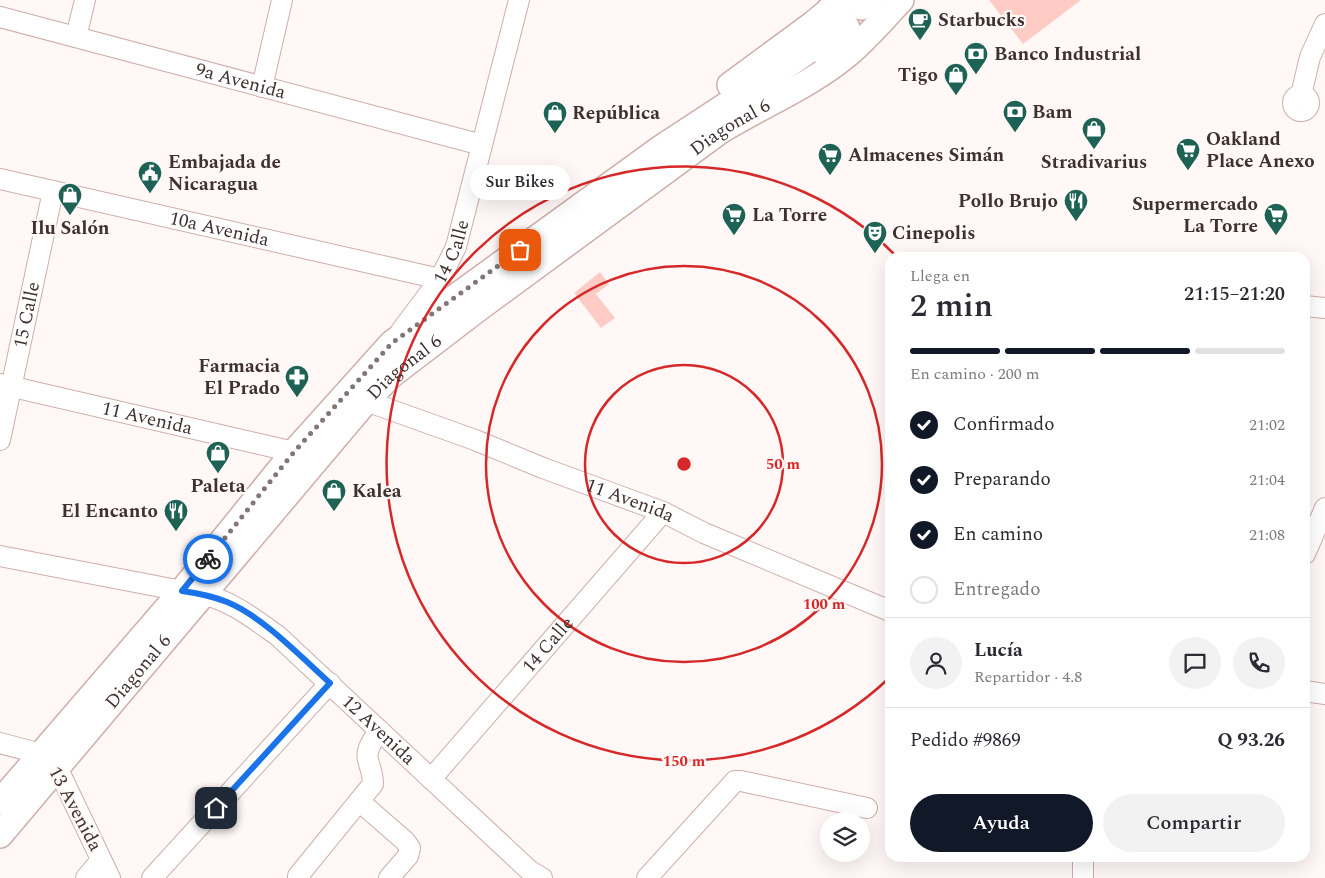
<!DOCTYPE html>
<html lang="es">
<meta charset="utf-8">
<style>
:root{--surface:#fff;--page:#f2f2f3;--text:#2b2b33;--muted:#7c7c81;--line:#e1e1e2;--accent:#111827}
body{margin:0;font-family:Spectral,serif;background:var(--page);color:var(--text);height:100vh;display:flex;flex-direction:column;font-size:19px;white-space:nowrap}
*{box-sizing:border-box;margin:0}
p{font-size:16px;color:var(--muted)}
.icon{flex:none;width:28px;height:28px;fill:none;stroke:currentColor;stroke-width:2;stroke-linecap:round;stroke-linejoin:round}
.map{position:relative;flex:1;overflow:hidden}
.drawer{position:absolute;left:885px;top:252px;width:425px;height:610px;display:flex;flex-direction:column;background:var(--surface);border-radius:15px;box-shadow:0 5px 20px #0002}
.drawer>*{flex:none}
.buttons{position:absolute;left:820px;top:812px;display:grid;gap:10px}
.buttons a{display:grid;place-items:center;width:50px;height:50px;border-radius:50%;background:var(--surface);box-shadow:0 5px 20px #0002;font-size:25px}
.pin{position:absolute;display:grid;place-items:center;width:42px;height:42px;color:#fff;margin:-21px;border-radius:10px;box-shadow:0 2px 8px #0006}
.courier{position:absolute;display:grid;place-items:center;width:50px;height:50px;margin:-25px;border:4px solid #1a73e8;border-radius:50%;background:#fff;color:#222;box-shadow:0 1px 6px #0007}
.bubble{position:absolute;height:35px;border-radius:18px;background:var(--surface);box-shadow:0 5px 20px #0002;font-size:16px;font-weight:600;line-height:35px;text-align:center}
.overview em{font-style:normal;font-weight:600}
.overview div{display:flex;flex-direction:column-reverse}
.overview{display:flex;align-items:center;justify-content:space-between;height:85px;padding:0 25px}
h1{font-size:32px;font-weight:600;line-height:38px}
.bar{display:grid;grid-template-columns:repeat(4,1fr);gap:8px 5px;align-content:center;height:60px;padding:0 25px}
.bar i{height:6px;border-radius:4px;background:var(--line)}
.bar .on{background:var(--accent)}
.bar p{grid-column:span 4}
.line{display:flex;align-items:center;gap:12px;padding:0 25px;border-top:1px solid var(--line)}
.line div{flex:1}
.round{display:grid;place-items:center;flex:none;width:52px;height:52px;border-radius:26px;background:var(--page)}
ol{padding:0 25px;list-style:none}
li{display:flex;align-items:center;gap:15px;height:55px}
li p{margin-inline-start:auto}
li .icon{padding:5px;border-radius:50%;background:var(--accent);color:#fff;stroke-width:4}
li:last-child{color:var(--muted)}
li i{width:28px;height:28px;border:2px solid var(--line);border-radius:50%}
.cta{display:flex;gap:10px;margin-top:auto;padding:10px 25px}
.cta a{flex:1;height:58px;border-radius:30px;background:var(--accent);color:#fff;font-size:20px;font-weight:600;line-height:58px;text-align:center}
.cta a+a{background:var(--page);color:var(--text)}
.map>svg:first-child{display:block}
.green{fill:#feccc5}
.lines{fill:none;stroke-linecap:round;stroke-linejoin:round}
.minor-casing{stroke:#cfaea9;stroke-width:22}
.major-casing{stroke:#cfaea9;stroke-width:28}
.minor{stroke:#fff;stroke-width:20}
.major{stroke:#fff;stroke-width:25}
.done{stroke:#827775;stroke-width:5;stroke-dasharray:0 9}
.route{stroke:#1a73e8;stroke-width:6}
.ring{fill:none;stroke:#d62828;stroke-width:2.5}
.labels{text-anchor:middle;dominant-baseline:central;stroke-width:4.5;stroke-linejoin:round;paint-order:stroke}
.poi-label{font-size:19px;font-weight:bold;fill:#3f312f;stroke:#fff8f7;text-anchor:start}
.street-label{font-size:19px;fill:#3f312f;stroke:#fff8f7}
.centre{fill:#d62828;stroke:#fff8f7;stroke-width:2.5}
.ring-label{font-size:15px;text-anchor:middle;font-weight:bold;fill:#d62828;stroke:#fff8f7;stroke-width:4.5;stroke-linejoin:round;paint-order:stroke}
</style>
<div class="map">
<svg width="1325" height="878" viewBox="0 0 1325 878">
<rect width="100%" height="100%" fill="#fff8f7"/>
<path class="green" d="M989 0H1081L1023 44Z
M600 272 609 284 596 294 615 318 601 328 574 293Z"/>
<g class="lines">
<defs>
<g id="minor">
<path id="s1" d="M0 17 482 145"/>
<path d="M76 37 85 0"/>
<path d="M262 87 282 0"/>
<path d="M1301 95 1310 57 1325 24"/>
<circle cx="1301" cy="103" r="8"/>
<path id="s2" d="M0 179 440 279"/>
<path d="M1305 306 1325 308"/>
<path id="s3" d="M401 331 440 279 456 247 519 0"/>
<path id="s4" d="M0 384 294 452"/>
<path id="s5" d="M366 401 475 440 543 468 663 512 704 533 890 611"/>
<path id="s6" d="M0 440 53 191"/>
<path d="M1305 554 1325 508"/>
<path d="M0 556 182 591"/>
<path id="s7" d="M202 594C232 601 254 619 278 636L530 871 542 878"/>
<path d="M1305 691 1325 694"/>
<path d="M0 743 41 754 57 767 110 878"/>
<path id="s8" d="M431 779 663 512"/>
<path d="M359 801 405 841 410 848 408 856 389 878"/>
<path d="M86 878 101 860"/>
<path d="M152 878 330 683"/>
<path d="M300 878 298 876 373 784C373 774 370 768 368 760 365 749 374 739 379 730"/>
<path d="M647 878 735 781H741L867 808"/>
<path d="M1083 878V858"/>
</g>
<g id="major">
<path d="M862 7 871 0"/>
<path d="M826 55C850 39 858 29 829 10"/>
<path d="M730 85 813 24 842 0"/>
<path d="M0 802 182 591 294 452 392 343 658 150 789 64 828 37"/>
<path id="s9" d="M0 835 366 401 390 376 479 308 720 131C762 105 810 86 848 54 867 38 884 18 901 0"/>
</g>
</defs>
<use href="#minor" class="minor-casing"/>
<use href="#major" class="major-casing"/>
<use href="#minor" class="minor"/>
<use href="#major" class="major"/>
</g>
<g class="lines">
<path class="done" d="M208 559 294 452 392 343 520 250"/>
<path class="route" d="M208 559 182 591C197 593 212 596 227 602 262 616 301 657 330 683L216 808"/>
</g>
<g class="ring">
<circle cx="684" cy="464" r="99"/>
<circle cx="684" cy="464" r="198"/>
<path d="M888 679A297 297 0 1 1 896 256"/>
</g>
<defs>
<symbol id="cafe-pin" viewBox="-11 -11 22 30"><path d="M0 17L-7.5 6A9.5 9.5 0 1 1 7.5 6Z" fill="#1d6254" stroke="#fff8f7"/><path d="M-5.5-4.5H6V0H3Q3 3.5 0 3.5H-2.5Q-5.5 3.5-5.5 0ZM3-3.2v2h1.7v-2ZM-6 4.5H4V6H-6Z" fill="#fff"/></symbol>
<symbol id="bank-pin" viewBox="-11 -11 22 30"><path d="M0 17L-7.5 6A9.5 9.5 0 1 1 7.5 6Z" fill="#1d6254" stroke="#fff8f7"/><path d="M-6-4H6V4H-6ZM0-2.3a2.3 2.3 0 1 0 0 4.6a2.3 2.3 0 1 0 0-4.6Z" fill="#fff"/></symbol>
<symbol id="shop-pin" viewBox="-11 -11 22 30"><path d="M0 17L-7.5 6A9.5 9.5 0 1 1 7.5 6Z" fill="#1d6254" stroke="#fff8f7"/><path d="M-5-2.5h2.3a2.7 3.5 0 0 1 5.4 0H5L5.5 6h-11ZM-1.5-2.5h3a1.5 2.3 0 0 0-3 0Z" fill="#fff"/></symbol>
<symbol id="supermarket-pin" viewBox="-11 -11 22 30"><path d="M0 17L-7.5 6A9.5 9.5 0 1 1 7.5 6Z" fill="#1d6254" stroke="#fff8f7"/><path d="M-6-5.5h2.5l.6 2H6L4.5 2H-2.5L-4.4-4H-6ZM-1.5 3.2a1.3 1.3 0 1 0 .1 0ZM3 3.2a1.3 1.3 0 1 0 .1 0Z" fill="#fff"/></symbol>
<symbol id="civic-pin" viewBox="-11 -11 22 30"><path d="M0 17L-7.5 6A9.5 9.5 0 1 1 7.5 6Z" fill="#1d6254" stroke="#fff8f7"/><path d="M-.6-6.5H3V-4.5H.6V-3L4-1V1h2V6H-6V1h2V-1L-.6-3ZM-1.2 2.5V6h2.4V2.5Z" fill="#fff"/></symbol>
<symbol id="restaurant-pin" viewBox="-11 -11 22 30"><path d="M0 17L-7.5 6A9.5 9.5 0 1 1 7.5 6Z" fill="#1d6254" stroke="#fff8f7"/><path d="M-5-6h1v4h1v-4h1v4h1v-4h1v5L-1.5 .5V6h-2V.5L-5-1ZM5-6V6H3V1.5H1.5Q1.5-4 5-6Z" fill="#fff"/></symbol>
<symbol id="theatre-pin" viewBox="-11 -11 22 30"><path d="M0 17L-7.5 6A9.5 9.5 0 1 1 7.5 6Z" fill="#1d6254" stroke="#fff8f7"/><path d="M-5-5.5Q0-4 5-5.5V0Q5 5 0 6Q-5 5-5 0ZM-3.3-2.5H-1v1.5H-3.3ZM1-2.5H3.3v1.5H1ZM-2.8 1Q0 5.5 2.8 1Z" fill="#fff"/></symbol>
<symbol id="pharmacy-pin" viewBox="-11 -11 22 30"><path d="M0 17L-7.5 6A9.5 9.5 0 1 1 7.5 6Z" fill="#1d6254" stroke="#fff8f7"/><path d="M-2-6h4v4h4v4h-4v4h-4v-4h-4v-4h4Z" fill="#fff"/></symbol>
</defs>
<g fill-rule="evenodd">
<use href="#cafe-pin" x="906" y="6" width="28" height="38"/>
<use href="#bank-pin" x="962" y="40" width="28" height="38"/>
<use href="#shop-pin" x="942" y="61" width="28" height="38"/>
<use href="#bank-pin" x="1001" y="98" width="28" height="38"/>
<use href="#shop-pin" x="541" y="99" width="28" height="38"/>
<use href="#shop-pin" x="1080" y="115" width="28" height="38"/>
<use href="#supermarket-pin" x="1174" y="136" width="28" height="38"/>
<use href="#supermarket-pin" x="816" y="141" width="28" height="38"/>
<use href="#civic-pin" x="136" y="159" width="28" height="38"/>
<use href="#shop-pin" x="56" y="181" width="28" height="38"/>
<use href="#restaurant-pin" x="1062" y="187" width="28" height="38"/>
<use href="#supermarket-pin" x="720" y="201" width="28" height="38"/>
<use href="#supermarket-pin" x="1262" y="201" width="28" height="38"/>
<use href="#theatre-pin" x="861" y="219" width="28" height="38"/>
<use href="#pharmacy-pin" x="283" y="363" width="28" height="38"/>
<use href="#shop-pin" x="204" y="439" width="28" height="38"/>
<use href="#shop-pin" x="320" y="477" width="28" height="38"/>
<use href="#restaurant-pin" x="162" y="497" width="28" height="38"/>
</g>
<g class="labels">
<g class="poi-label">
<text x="938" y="20">Starbucks</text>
<text x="994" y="54">Banco Industrial</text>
<text x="938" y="75" text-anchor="end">Tigo</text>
<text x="1032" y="112">Bam</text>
<text x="572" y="113">República</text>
<text x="1206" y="139">Oakland<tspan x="1206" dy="22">Place Anexo</tspan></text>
<text x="848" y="155">Almacenes Simán</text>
<text x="168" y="162">Embajada de<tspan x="168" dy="22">Nicaragua</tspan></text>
<text x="1094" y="162" text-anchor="middle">Stradivarius</text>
<text x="1058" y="201" text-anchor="end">Pollo Brujo</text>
<text x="1258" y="204" text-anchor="end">Supermercado<tspan x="1258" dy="22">La Torre</tspan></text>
<text x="752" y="215">La Torre</text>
<text x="70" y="228" text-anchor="middle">Ilu Salón</text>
<text x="892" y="233">Cinepolis</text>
<text x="280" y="366" text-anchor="end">Farmacia<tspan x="280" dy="22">El Prado</tspan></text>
<text x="218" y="486" text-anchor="middle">Paleta</text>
<text x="352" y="491">Kalea</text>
<text x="158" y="511" text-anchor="end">El Encanto</text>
</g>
<g class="street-label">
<text stroke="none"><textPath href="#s1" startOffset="249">9a Avenida</textPath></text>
<text stroke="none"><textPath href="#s9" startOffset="1024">Diagonal 6</textPath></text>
<text stroke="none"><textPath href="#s2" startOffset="225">10a Avenida</textPath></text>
<text stroke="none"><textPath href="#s3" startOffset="95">14 Calle</textPath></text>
<text stroke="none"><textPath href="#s6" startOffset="128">15 Calle</textPath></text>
<text stroke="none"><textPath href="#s9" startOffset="619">Diagonal 6</textPath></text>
<text stroke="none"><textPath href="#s4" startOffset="151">11 Avenida</textPath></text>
<text stroke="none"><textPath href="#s5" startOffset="282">11 Avenida</textPath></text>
<text stroke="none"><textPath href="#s8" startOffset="178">14 Calle</textPath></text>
<text stroke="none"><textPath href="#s9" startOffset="214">Diagonal 6</textPath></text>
<text stroke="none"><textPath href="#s7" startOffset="225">12 Avenida</textPath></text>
<text transform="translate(75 809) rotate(62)">13 Avenida</text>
</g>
</g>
<circle cx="684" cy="464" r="8" class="centre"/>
<g class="ring-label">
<text x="783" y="469">50 m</text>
<text x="824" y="609">100 m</text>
<text x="684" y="766">150 m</text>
</g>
</svg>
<div class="buttons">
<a><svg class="icon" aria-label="layers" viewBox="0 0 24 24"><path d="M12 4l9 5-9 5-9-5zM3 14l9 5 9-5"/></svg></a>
</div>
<div class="pin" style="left:520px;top:250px;background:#ea580c"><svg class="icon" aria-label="bag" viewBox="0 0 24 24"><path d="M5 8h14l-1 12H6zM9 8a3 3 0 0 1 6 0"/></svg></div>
<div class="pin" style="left:216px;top:808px;background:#1f2937"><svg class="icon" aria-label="home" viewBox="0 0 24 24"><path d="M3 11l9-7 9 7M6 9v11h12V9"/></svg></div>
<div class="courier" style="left:208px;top:559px"><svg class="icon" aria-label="bike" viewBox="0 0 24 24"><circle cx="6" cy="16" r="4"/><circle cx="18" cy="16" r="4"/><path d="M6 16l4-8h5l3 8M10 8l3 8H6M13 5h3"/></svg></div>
<div class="bubble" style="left:470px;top:165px;width:100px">Sur Bikes</div>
<section class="drawer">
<div class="overview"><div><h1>2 min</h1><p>Llega en</p></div><em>21:15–21:20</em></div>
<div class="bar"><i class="on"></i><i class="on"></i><i class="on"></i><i></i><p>En camino · 200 m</p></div>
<ol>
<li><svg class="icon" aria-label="check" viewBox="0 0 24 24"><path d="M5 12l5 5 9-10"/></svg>Confirmado<p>21:02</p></li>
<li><svg class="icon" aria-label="check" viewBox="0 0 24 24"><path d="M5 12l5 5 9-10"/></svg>Preparando<p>21:04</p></li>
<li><svg class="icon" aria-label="check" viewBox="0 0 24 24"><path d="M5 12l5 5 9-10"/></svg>En camino<p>21:08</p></li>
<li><i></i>Entregado</li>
</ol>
<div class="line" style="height:90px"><a class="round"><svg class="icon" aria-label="person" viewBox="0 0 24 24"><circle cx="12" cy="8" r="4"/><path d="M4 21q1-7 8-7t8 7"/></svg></a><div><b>Lucía</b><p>Repartidor · 4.8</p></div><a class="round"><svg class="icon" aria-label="chat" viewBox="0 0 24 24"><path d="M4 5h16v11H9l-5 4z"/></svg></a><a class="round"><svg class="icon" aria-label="phone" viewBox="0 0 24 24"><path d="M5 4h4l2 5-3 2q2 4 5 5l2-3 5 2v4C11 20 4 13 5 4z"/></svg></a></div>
<div class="line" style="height:65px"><div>Pedido #9869</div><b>Q 93.26</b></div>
<div class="cta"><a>Ayuda</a><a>Compartir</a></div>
</section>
</div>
